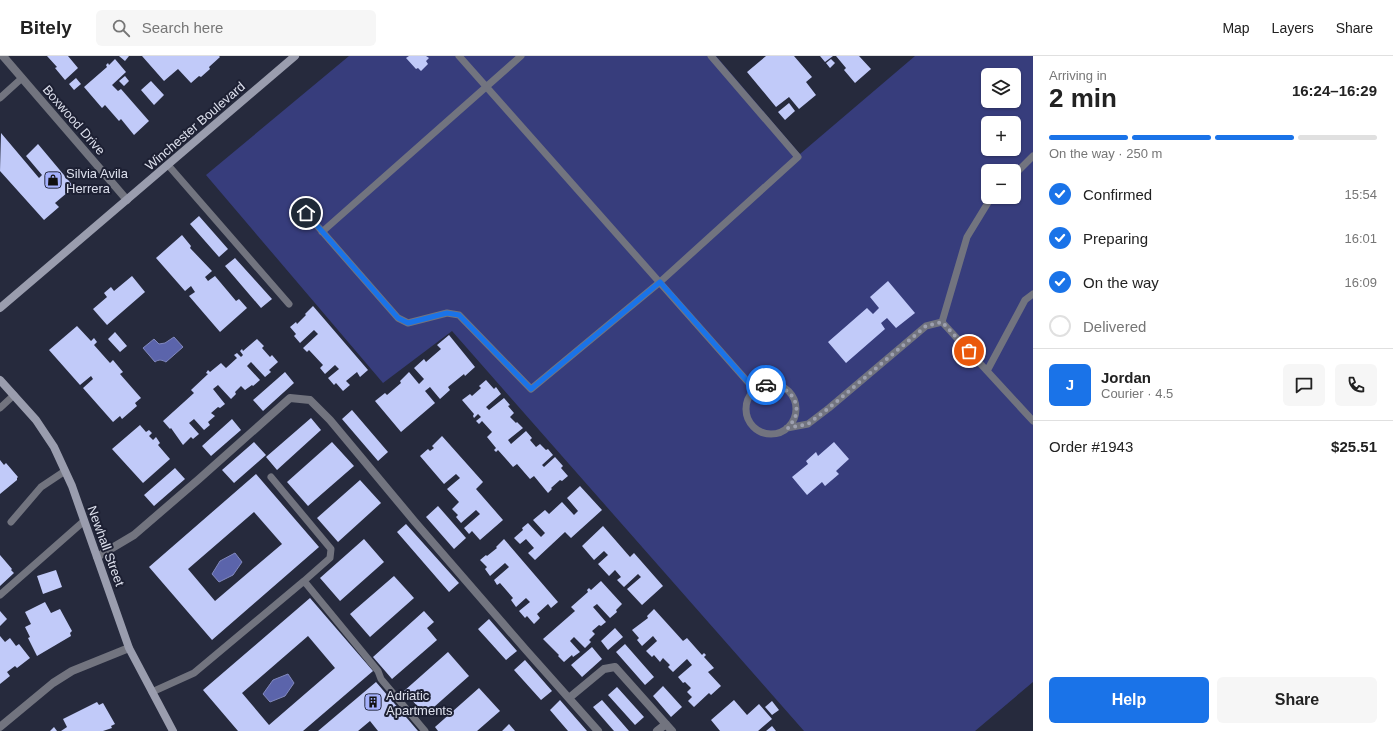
<!DOCTYPE html>
<meta charset="utf-8">
<style>
:root{--surface:#fff;--page:#f6f6f6;--text:#222;--muted:#767676;--line:#e0e0e0;--accent:#1a73e8}
body{margin:0;font-family:Arial,sans-serif;background:var(--page);color:var(--text);height:100vh;display:flex;flex-direction:column;font-size:15px;white-space:nowrap}
*{box-sizing:border-box;margin:0}
p{font-size:13px;color:var(--muted)}
.icon{flex:none;width:22px;height:22px;fill:none;stroke:currentColor;stroke-width:2;stroke-linecap:round;stroke-linejoin:round}
.map{position:relative;flex:1;overflow:hidden}
.drawer{display:flex;flex-direction:column;background:var(--surface);width:360px}
.drawer>*{flex:none}
.fabs{position:absolute;left:981px;top:12px;display:grid;gap:8px}
.fabs a{display:grid;place-items:center;width:40px;height:40px;border-radius:6px;background:var(--surface);box-shadow:0 1px 3px #0004;font-size:20px}
.pin{position:absolute;display:grid;place-items:center;width:34px;height:34px;color:#fff;margin:-17px;border:2px solid #fff;border-radius:50%;box-shadow:0 1px 4px #0007}
.courier{position:absolute;display:grid;place-items:center;width:40px;height:40px;margin:-20px;border:3px solid #1a73e8;border-radius:50%;background:#fff;color:#222;box-shadow:0 1px 5px #0007}
.summary em{font-style:normal;font-weight:800}
.summary div{display:flex;flex-direction:column-reverse}
.summary{display:flex;align-items:center;justify-content:space-between;height:68px;padding:0 16px}
h1{font-size:26px;font-weight:800;line-height:30px}
.bar{display:grid;grid-template-columns:repeat(4,1fr);gap:6px 4px;align-content:center;height:48px;padding:0 16px}
.bar i{height:5px;border-radius:3px;background:var(--line)}
.bar .active{background:var(--accent)}
.bar p{grid-column:span 4}
.line{display:flex;align-items:center;gap:10px;padding:0 16px;border-top:1px solid var(--line)}
.line div{flex:1}
.round{display:grid;place-items:center;flex:none;width:42px;height:42px;border-radius:6px;background:var(--page)}
ol{padding:0 16px;list-style:none}
li{display:flex;align-items:center;gap:12px;height:44px}
li p{margin-inline-start:auto}
li .icon{padding:4px;border-radius:50%;background:var(--accent);color:#fff;stroke-width:4}
li:last-child{color:var(--muted)}
li i{width:22px;height:22px;border:2px solid var(--line);border-radius:50%}
.cta{display:flex;gap:8px;margin-top:auto;padding:8px 16px}
.cta a{flex:1;height:46px;border-radius:6px;background:var(--accent);color:#fff;font-size:16px;font-weight:800;line-height:46px;text-align:center}
.cta a+a{background:var(--page);color:var(--text)}
header{display:flex;align-items:center;gap:24px;box-sizing:border-box;height:56px;padding:0 20px;background:var(--surface);border-bottom:1px solid var(--line)}
header strong{font-size:19px}
nav{display:flex;gap:22px;margin-inline-start:auto;font-size:14px}
.search{width:280px;height:36px;background:var(--page);display:flex;align-items:center;gap:10px;box-sizing:border-box;padding:0 14px;border-radius:6px;color:var(--muted);font-size:15px}
main{display:flex;flex:1;min-height:0}
.map>svg:first-child{display:block}
.green{fill:#373d7c;fill-rule:evenodd}
.water{fill:#5b64ab;stroke:#8289bf}
.building{fill:#c1caf9;fill-rule:evenodd}
.lines{fill:none;stroke-linecap:round;stroke-linejoin:round}
.service{stroke:#72747f;stroke-width:7}
.minor{stroke:#72747f;stroke-width:8}
.secondary{stroke:#9a9dae;stroke-width:8}
.done{stroke:#9da0af;stroke-width:4;stroke-dasharray:0 7.2}
.route{stroke:#1a73e8;stroke-width:5}
.labels{text-anchor:middle;dominant-baseline:central;stroke-width:4;stroke-linejoin:round;paint-order:stroke}
.street-label{font-size:13px;fill:#dde0ed;stroke:#1d2033}
.poi-label{font-size:13px;fill:#dde0ed;stroke:#1d2033;text-anchor:start}
</style>
<header>
<strong>Bitely</strong>
<div class="search"><svg class="icon" aria-label="search" viewBox="0 0 24 24"><circle cx="10" cy="10" r="6"/><path d="M15 15l6 6"/></svg>Search here</div>
<nav><a>Map</a><a>Layers</a><a>Share</a></nav>
</header>
<main>
<div class="map">
<svg width="1033" height="675" viewBox="0 0 1033 675">
<rect width="100%" height="100%" fill="#262a3d"/>
<path class="green" d="M349 0H716L800 98 915 0H1033V626L975 675H804L452 275 383 327 206 119ZM988 19H1014V45H988ZM988 67H1014V93H988ZM988 115H1014V141H988Z"/>
<path class="water" d="M174 281 183 291 166 306C162 304 159 303 155 306L143 292 154 283 159 288 165 287Z
M235 497 242 506 233 519 219 526 212 518 220 505Z
M288 618 294 627 285 640 270 646 263 638 273 624Z"/>
<path class="building" d="M47 0H68L78 12 65 24 55 12 57 11Z
M119 0H129L125 5Z
M142 0H219L220 1 209 11 210 13 201 21 199 20 191 27 178 13 164 25Z
M409 0H426L429 2 426 5 428 8 421 15 418 12 416 13 406 2Z
M766 0H794L812 21 806 26 816 39 799 53 789 41 776 51 747 16Z
M820 0H833L825 6Z
M836 0H859L871 13 855 27 844 14 846 12Z
M115 3 126 16 112 29 118 35 121 33 149 65 134 79 121 63 119 65 105 49 102 52 84 31 107 11 106 9 108 7 109 9Z
M831 3 835 7 830 12 826 7Z
M125 20 129 25 124 30 119 25Z
M76 22 81 28 74 34 69 28Z
M151 25 164 39 154 49 141 34Z
M789 47 795 55 785 64 778 56Z
M1 77 39 122 42 119 26 100 38 88 74 131 55 147 59 151 44 164 0 115Z
M199 160 228 193 219 201 190 168Z
M182 179 191 190 190 192 212 215 205 221 208 225 215 220 236 245 239 243 247 252 220 276 189 240 195 236 191 230 185 235 156 202Z
M235 202 272 243 261 252 225 210Z
M132 220 145 236 107 269 93 253 107 241 104 237 111 231 114 235Z
M888 225 915 257 896 272 887 262 881 267 885 273 846 307 828 286 867 252 873 258 879 252 870 241Z
M313 250 368 314 360 321 357 316 346 325 350 329 343 335 336 327 334 329 328 322 339 313 335 309 325 318 320 312 323 309 309 294 307 296 303 292 318 278 314 274 300 287 294 280 296 278 290 271 296 266 297 268 306 259 305 258Z
M77 270 91 285 94 282 97 286 94 289 110 307 113 304 123 316 120 318 141 342 135 347 137 350 122 363 120 360 113 366 83 332 93 323 91 320 80 329 49 294Z
M115 276 127 290 120 296 108 283Z
M449 279 475 311 465 320 464 318 448 331 450 334 440 343 430 331 425 335 435 347 401 376 375 345 385 337 387 339 401 327 400 325 409 316 419 328 424 323 414 312 424 303 426 306 441 293 437 289Z
M257 283 264 290 262 292 270 301 272 299 278 306 269 314 271 316 265 321 251 306 247 310 260 324 253 330 252 329 245 334 241 330 235 336 236 338 231 343 218 329 213 333 225 348 220 352 218 351 211 357 215 360 208 366 210 369 204 374 194 363 189 367 199 378 193 383 191 381 183 389 171 372 170 373 163 365 194 337 191 334 208 318 206 317 208 314 210 316 221 307 226 312 237 302 234 299 237 297 241 301 243 299 240 295 242 293 243 295Z
M285 316 294 327 263 355 253 344Z
M486 324 494 333 496 331 501 338 486 351 489 354 504 342 510 349 508 350 514 357 510 361 516 367 517 366 523 372 508 384 511 388 526 375 532 382 530 384 536 391 540 388 546 394 548 393 553 399 542 409 544 411 555 401 563 410 561 412 568 420 562 425 560 424 551 432 552 433 548 437 534 420 530 423 517 408 513 411 498 394 496 396 494 394 496 392 487 381 492 376 482 365 479 368 476 365 481 361 478 358 474 362 473 360 474 358 462 344 470 338 472 340 481 332 479 330Z
M352 354 388 396 378 405 342 363Z
M311 362 321 374 277 414 266 401Z
M232 363 241 374 211 400 202 390Z
M140 369 146 376 149 374 152 377 149 380 153 384 156 381 160 387 158 389 170 403 143 427 112 393Z
M442 380 483 426 476 433 503 464 480 484 472 475 469 478 464 472 480 458 476 454 461 467 456 461 458 459 452 453 459 446 447 433 460 422 456 418 444 428 420 400 428 393 430 395 434 392 432 390Z
M254 386 266 399 234 427 222 414Z
M332 386 354 410 308 450 287 426Z
M834 386 849 403 836 415 839 418 825 430 822 426 807 439 792 421 808 408 806 405 816 396 818 400Z
M0 404 4 409 6 407 18 421 17 422V424L0 438Z
M175 412 185 423 154 450 144 439Z
M256 418 319 491 212 584 149 511ZM254 456 282 488 215 545 188 513Z
M360 424 381 447 338 486 317 462Z
M580 430 602 454 571 482 565 476 535 504 528 497 534 492 526 483 520 488 514 482 523 474 522 472 528 467 541 481 545 477 533 464 545 454 549 458 562 446 574 459 578 455 567 442Z
M438 450 466 482 454 493 426 461Z
M406 468 459 527 449 536 397 476Z
M603 470 630 501 634 497 663 530 642 549 627 533 641 521 638 518 624 531 617 524 621 521 615 514 609 520 598 508 608 499 604 495 594 504 582 490Z
M364 483 384 506 340 545 320 522Z
M504 483 558 546 551 552 548 548 537 558 540 562 534 568 527 560 525 562 519 555 530 546 526 542 516 551 511 544 513 542 500 527 497 529 494 524 509 511 505 507 490 520 485 513 487 511 480 504 486 499 487 500 497 492 496 491Z
M0 499 12 513 11 514 14 517 0 530Z
M56 514 62 531 43 538 37 520Z
M394 520 414 542 370 581 350 558Z
M601 525 622 548 616 554 617 556 610 562 597 548 593 551 606 566 601 570 599 569 592 575 595 578 589 584 591 586 585 592 574 581 570 585 580 596 573 601 572 599 564 606 558 600 559 599 543 583 575 555 571 551 588 536 587 534 589 532 591 534Z
M310 542 373 615 303 675H238L203 634ZM308 580 335 612 269 669 242 637Z
M45 546 51 557 60 553 72 575 70 577 71 580 37 600 28 582 30 581 25 571 31 568 25 556Z
M654 553 683 585 687 582 702 599 704 597 706 599 704 601 714 612 708 616 721 630 711 639 709 637 694 651 688 645 692 641 687 636 691 632 685 626 683 627 678 621 692 609 687 603 673 616 668 611 670 609 663 602 660 606 654 599 652 601 646 595 657 585 653 580 642 590 637 584 639 582 632 574 648 562 647 560Z
M0 555 7 563 0 570Z
M424 555 434 566 427 572 437 584 392 623 373 601Z
M489 563 517 595 506 604 478 573Z
M615 572 623 581 608 594 601 585Z
M0 580 5 586 10 582 16 590 19 588 30 602 17 612 15 610 7 616 10 620 0 628Z
M625 588 654 621 645 629 616 596Z
M592 591 602 603 582 621 571 609Z
M448 596 469 620 425 659 404 635Z
M525 604 552 635 541 644 514 614Z
M376 626 418 675H378L370 665 358 675H318Z
M663 630 682 651 671 661 653 640Z
M617 631 644 661 635 669 608 639Z
M479 632 500 655 477 675H438L435 671Z
M560 644 587 675H568L550 654Z
M602 644 616 660 629 675H614L593 651Z
M734 644 747 659 759 648 772 663 758 675H720L711 664Z
M772 645 779 654 772 659 765 651Z
M97 646 99 649 103 647 115 668 111 670 112 672 103 675H61L67 671 63 663Z
M509 668 515 675H502Z
M772 670 776 675H766Z
M54 671 57 675H50Z"/>
<g class="lines">
<path class="service" d="M459 0 755 334
M0 42 22 22
M168 109 289 248
M1014 119 1033 100
M306 157 398 262 408 267 447 257 459 259 531 333 660 226 798 101 711 0
M322 176 521 0
M942 266 967 181 989 145 992 141
M942 266 1033 365
M987 315 1025 244 1033 238
M746 353a25 25 0 1 1 50 0a25 25 0 1 1-50 0Z
M0 352 14 339
M787 372 808 368 829 352 926 270 942 266
M271 421 331 493 330 502 304 525
M11 466 41 431 65 415
M0 539 84 465
M152 636 194 617 304 525 378 615 381 623 425 675"/>
<path class="minor" d="M3 0 127 144
M97 501 134 479 199 423 290 342 310 344 330 364 415 466 526 594 598 675
M569 642 604 613 615 611 672 675
M0 671 53 627 72 615 129 592
M657 675 666 668"/>
<path class="secondary" d="M0 252 295 0
M0 324 36 364 54 391 72 430 129 592 173 675"/>
</g>
<g class="lines">
<path class="done" d="M766 329C786 327 803 345 794 364 792 367 789 369 788 372L808 368 829 352 926 270 942 266 969 295"/>
<path class="route" d="M306 157 398 262 408 267 447 257 459 259 531 333 660 226 755 334 766 329"/>
</g>
<defs>
<symbol id="shop-square" viewBox="-11 -11 22 22"><rect x="-9" y="-9" width="18" height="18" rx="4" fill="#a5b1fc" stroke="#1d2033"/><path d="M-5-2.5h2.3a2.7 3.5 0 0 1 5.4 0H5L5.5 6h-11ZM-1.5-2.5h3a1.5 2.3 0 0 0-3 0Z" fill="#111"/></symbol>
<symbol id="building-square" viewBox="-11 -11 22 22"><rect x="-9" y="-9" width="18" height="18" rx="4" fill="#a5b1fc" stroke="#1d2033"/><path d="M-4-6H4V6H1V3H-1V6H-4ZM-2.5-4.3h1.7v1.8h-1.7ZM.8-4.3h1.7v1.8H.8ZM-2.5-1h1.7V.8h-1.7ZM.8-1h1.7V.8H.8Z" fill="#111"/></symbol>
</defs>
<g fill-rule="evenodd">
<use href="#shop-square" x="43" y="114" width="20" height="20"/>
<use href="#building-square" x="363" y="636" width="20" height="20"/>
</g>
<g class="labels">
<g class="street-label">
<text transform="translate(74 64) rotate(49)">Boxwood Drive</text>
<text transform="translate(195 70) rotate(-41)">Winchester Boulevard</text>
<text transform="translate(106 490) rotate(70)">Newhall Street</text>
</g>
<g class="poi-label">
<text x="66" y="117">Silvia Avila<tspan x="66" dy="15">Herrera</tspan></text>
<text x="386" y="639">Adriatic<tspan x="386" dy="15">Apartments</tspan></text>
</g>
</g>
</svg>
<div class="fabs">
<a><svg class="icon" aria-label="layers" viewBox="0 0 24 24"><path d="M12 4l9 5-9 5-9-5zM3 14l9 5 9-5"/></svg></a>
<a>+</a>
<a>−</a>
</div>
<div class="pin" style="left:969px;top:295px;background:#ea580c"><svg class="icon" aria-label="bag" viewBox="0 0 24 24"><path d="M5 8h14l-1 12H6zM9 8a3 3 0 0 1 6 0"/></svg></div>
<div class="pin" style="left:306px;top:157px;background:#1f2937"><svg class="icon" aria-label="home" viewBox="0 0 24 24"><path d="M3 11l9-7 9 7M6 9v11h12V9"/></svg></div>
<div class="courier" style="left:766px;top:329px"><svg class="icon" aria-label="car" viewBox="0 0 24 24"><path d="M5 17H2v-5l4-1 3-4h7l3 4 3 1v5h-3M9 17h6M6 11h13"/><circle cx="7" cy="17" r="2"/><circle cx="17" cy="17" r="2"/></svg></div>
</div>
<section class="drawer">
<div class="summary"><div><h1>2 min</h1><p>Arriving in</p></div><em>16:24–16:29</em></div>
<div class="bar"><i class="active"></i><i class="active"></i><i class="active"></i><i></i><p>On the way · 250 m</p></div>
<ol>
<li><svg class="icon" aria-label="check" viewBox="0 0 24 24"><path d="M5 12l5 5 9-10"/></svg>Confirmed<p>15:54</p></li>
<li><svg class="icon" aria-label="check" viewBox="0 0 24 24"><path d="M5 12l5 5 9-10"/></svg>Preparing<p>16:01</p></li>
<li><svg class="icon" aria-label="check" viewBox="0 0 24 24"><path d="M5 12l5 5 9-10"/></svg>On the way<p>16:09</p></li>
<li><i></i>Delivered</li>
</ol>
<div class="line" style="height:72px"><b class="round" style="background:var(--accent);color:#fff">J</b><div><b>Jordan</b><p>Courier · 4.5</p></div><a class="round"><svg class="icon" aria-label="chat" viewBox="0 0 24 24"><path d="M4 5h16v11H9l-5 4z"/></svg></a><a class="round"><svg class="icon" aria-label="phone" viewBox="0 0 24 24"><path d="M5 4h4l2 5-3 2q2 4 5 5l2-3 5 2v4C11 20 4 13 5 4z"/></svg></a></div>
<div class="line" style="height:52px"><div>Order #1943</div><b>$25.51</b></div>
<div class="cta"><a>Help</a><a>Share</a></div>
</section>
</main>
